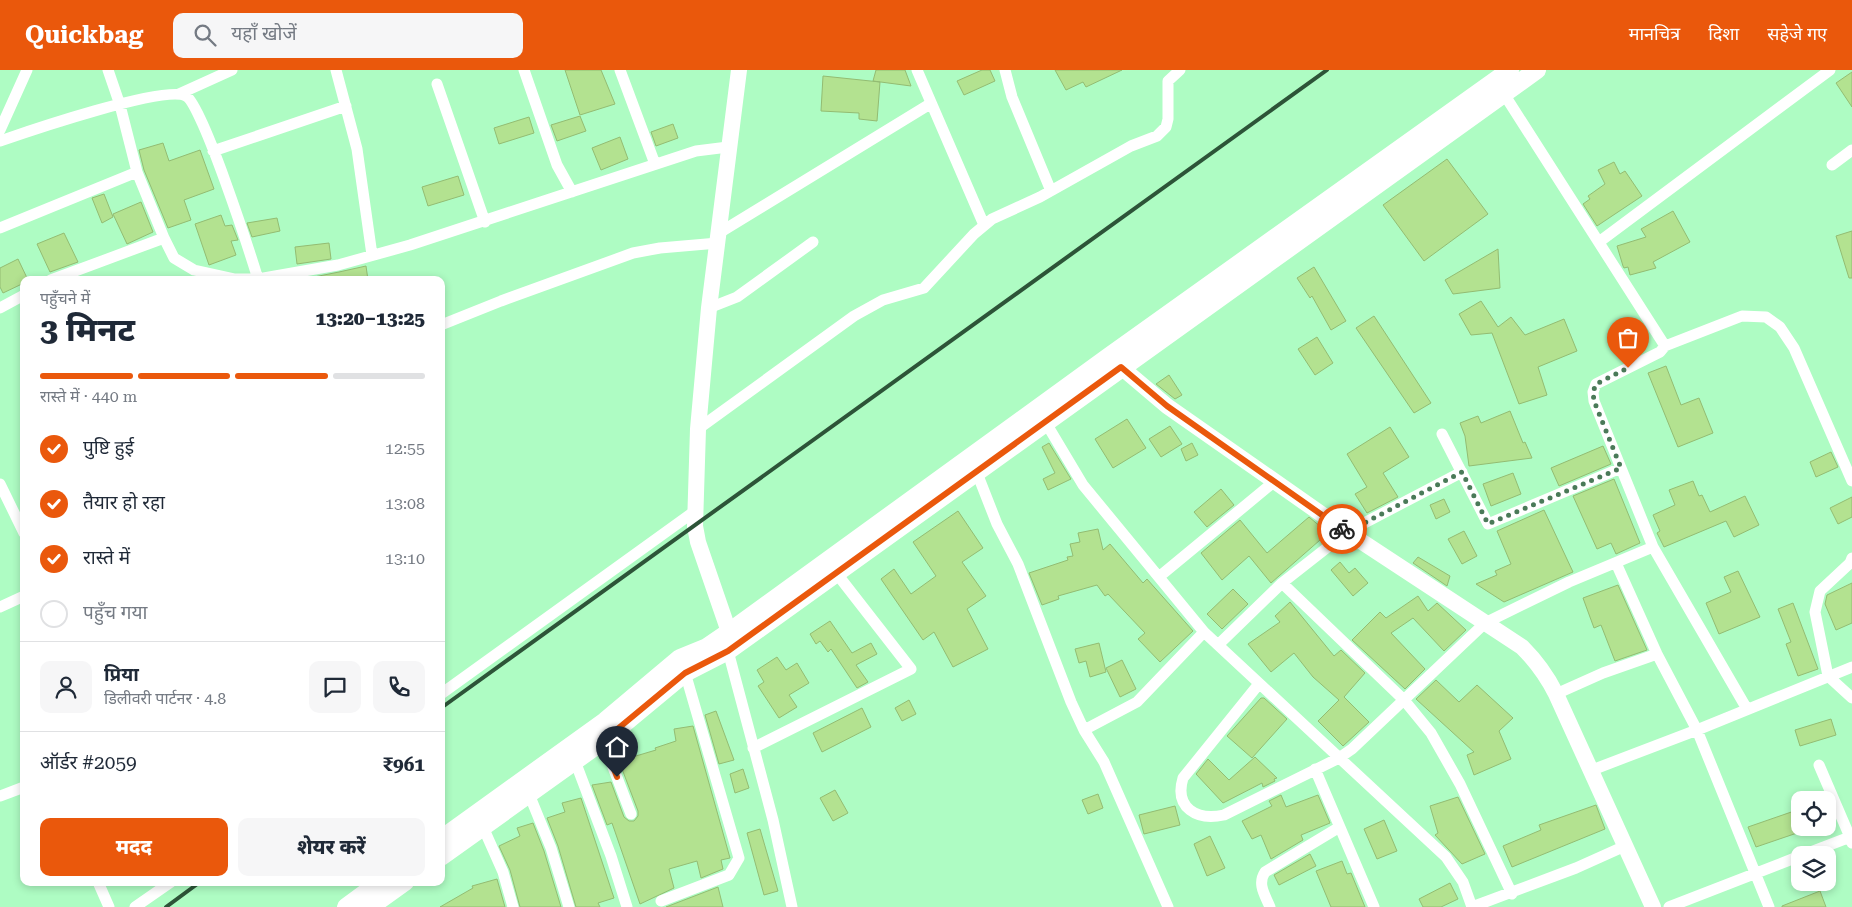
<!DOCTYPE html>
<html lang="hi">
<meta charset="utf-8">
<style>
:root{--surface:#fff;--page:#f6f6f7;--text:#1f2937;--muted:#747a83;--line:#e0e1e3;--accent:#ea580c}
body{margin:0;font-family:"Roboto Serif","Noto Sans Devanagari",serif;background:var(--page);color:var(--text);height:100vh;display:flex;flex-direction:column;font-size:19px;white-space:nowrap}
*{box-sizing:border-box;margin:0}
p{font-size:16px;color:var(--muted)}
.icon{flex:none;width:28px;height:28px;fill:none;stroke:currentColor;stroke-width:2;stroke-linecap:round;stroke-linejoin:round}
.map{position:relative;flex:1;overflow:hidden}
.panel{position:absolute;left:20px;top:206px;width:425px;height:610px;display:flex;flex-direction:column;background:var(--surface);border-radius:10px;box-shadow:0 2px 8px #0003}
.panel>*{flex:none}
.tools{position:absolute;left:1791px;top:721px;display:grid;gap:10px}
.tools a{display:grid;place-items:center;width:45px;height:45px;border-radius:10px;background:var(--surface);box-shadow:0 2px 8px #0003;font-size:25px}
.pin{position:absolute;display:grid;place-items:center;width:42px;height:42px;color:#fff;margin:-51px -21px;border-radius:50% 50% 50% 0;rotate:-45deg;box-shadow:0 0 5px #0007}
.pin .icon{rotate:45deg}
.courier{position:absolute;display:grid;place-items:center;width:50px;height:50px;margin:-25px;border:4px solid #ea580c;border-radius:50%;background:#fff;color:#222;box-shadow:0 1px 6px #0007}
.summary em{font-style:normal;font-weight:800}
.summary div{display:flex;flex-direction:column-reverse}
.summary{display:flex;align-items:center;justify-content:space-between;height:85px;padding:0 20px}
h1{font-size:32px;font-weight:800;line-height:38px}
.bar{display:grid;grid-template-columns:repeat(4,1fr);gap:8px 5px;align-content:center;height:60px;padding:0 20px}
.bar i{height:6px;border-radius:4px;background:var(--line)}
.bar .selected{background:var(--accent)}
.bar p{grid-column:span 4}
.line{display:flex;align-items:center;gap:12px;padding:0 20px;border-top:1px solid var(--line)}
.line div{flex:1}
.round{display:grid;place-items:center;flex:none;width:52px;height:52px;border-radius:10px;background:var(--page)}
ol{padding:0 20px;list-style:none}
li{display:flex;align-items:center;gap:15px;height:55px}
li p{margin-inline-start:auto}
li .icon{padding:5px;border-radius:50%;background:var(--accent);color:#fff;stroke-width:4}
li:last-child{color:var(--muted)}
li i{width:28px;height:28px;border:2px solid var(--line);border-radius:50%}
.action{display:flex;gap:10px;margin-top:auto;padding:10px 20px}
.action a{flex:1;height:58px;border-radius:10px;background:var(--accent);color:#fff;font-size:20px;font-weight:800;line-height:58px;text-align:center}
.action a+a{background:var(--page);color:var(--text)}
header{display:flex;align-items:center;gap:30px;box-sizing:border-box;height:70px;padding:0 25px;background:var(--accent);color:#fff}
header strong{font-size:24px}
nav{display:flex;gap:28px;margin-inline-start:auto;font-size:18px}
.search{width:350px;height:45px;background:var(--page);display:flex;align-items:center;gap:12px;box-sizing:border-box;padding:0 18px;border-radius:10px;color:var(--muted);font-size:19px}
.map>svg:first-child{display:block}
.building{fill:#b3e290;stroke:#93bc72}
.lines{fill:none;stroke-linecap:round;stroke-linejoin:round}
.street{stroke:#fff;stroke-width:11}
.secondary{stroke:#fff;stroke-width:16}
.primary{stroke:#fff;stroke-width:18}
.rail{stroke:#2d5438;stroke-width:4}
.done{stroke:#4a7a58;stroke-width:5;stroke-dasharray:0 9}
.route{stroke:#ea580c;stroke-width:6}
</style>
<header>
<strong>Quickbag</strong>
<div class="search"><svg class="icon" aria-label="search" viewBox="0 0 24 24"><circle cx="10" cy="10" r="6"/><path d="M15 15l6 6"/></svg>यहाँ खोजें</div>
<nav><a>मानचित्र</a><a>दिशा</a><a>सहेजे गए</a></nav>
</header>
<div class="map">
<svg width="1852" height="837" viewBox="0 0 1852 837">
<rect width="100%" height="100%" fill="#aefcc3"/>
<path class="building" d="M565 0H601L615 34 580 45Z
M876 0H905L911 16 873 11Z
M982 0H990L995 11 964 25 957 11Z
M1055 0H1122L1086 17 1083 12 1066 20Z
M1852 2V37L1836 13Z
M823 6 880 12 877 51 859 49V43L821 41Z
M580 46 586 61 557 71 551 55Z
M529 47 534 63 499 74 494 58Z
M673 54 678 68 656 76 651 62Z
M620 67 628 89 601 100 592 78Z
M163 73 169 91 200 80 214 119 184 130 191 150 168 158 144 100 139 80Z
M1447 89 1488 144 1424 191 1383 135Z
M1614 92 1620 104 1625 101 1642 126 1597 156 1583 134 1590 129 1588 126 1605 114 1598 100Z
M458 106 464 125 428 136 422 117Z
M104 124 113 147 102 153 92 128Z
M141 132 153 162 127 174 113 144Z
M1673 141 1690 172 1653 192 1656 198 1630 205 1628 197 1624 198 1623 196 1617 176 1646 167 1641 159Z
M221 145 225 156 232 155 238 170 231 171 236 185 209 195 195 154Z
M277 148 280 161 252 167 247 153Z
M1852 161V208H1849L1836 166Z
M64 163 78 192 50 202 37 174Z
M329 173 331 189 297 194 295 177Z
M1498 179 1500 218 1453 224 1445 210Z
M18 189 28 210H24V213L3 223 0 217V198Z
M366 196 368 210H299L339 202Z
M1314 197 1346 251 1331 260 1312 226 1310 228 1297 208Z
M1481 231 1498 257 1511 247 1525 265 1564 249 1577 281 1538 297 1547 325 1519 334 1492 263 1471 265 1459 244Z
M1374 246 1431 333 1414 343 1356 258Z
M1317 267 1333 293 1315 305 1298 279Z
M1666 296 1681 335 1699 328 1713 363 1678 377 1648 303Z
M1169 305 1182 325 1175 329 1156 314Z
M1510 341 1523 373 1525 372 1532 388 1469 396 1465 366 1460 353 1478 346 1481 353Z
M1127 349 1146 378 1113 398 1095 369Z
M1170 356 1182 374 1161 387 1149 369Z
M1390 357 1409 387 1383 403 1398 427 1367 443 1355 424 1367 417 1347 384Z
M1049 373 1071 409 1048 420 1043 409 1055 403 1042 377Z
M1192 373 1198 385 1186 391 1181 379Z
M1603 376 1611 394 1559 416 1551 398Z
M1831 382 1838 397 1816 407 1810 392Z
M1513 403 1521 424 1491 436 1483 414Z
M1614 409 1640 473 1616 484 1611 473 1597 479 1573 426Z
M1693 411 1699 426 1702 425 1710 442 1745 426 1759 455 1734 467 1726 451 1664 477 1657 463 1660 461 1653 445 1675 435 1669 420Z
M1221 419 1234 435 1207 457 1194 442Z
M1852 427V447L1838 454 1830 438Z
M1444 429 1450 442 1436 449 1430 435Z
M1544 440 1573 502 1504 532 1476 514 1497 505 1495 501 1511 494 1497 461Z
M958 441 983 478 962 492 986 526 967 539 988 579 953 597 934 562 923 570 881 509 894 499 911 524 936 506 913 472Z
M1309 447 1328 463 1271 513 1249 486 1222 510 1201 483 1240 450 1267 483Z
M1098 459 1103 480 1110 474 1143 513 1147 509 1193 561 1160 592 1138 569 1145 563 1108 524 1105 526 1097 515 1058 526 1059 529 1042 535 1029 503 1068 490 1067 487 1073 486 1070 474 1080 472 1078 463Z
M1464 461 1477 486 1462 494 1448 469Z
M1418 487 1450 506 1447 516 1413 493Z
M1340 492 1349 503 1355 498 1368 513 1353 526 1331 500Z
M1738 501 1760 547 1719 564 1706 533 1731 522 1724 507Z
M1852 513V553L1836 560 1825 534 1827 525Z
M1618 515 1647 580 1615 591 1601 555 1594 558 1583 528Z
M1233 519 1248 534 1222 559 1207 544Z
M1418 526 1428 541 1437 533 1466 560 1444 581 1413 548 1391 563 1425 599 1405 619 1352 570 1380 542 1386 548Z
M1290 532 1334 586 1341 580 1365 603 1344 627 1369 652 1343 676 1318 651 1339 630 1313 607 1294 583 1271 602 1248 574 1280 552 1275 546Z
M1793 533 1818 599 1798 606 1786 574 1791 572 1778 539Z
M830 551 852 583 871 573 877 584 856 595 868 612 857 618 831 579 828 582 820 571 816 574 810 564Z
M1099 573 1106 602 1090 607 1086 591 1079 593 1075 579Z
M777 587 786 600 797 593 809 613 789 625 797 637 779 648 758 616 764 612 757 600Z
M1122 590 1136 619 1120 627 1106 598Z
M1436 610 1459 632 1477 615 1513 648 1499 661 1511 689 1474 705 1467 685 1474 682 1416 629Z
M1261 628H1264L1287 649 1252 688 1227 666Z
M909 630 916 644 902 651 895 638Z
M862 638 871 657 822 682 813 663Z
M716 641 734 690 719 694 705 645Z
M1831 649 1836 665 1800 676 1795 660Z
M693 656 730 788 721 790 723 799 701 808 697 791 669 799 674 818 640 834 612 753 607 755 592 715 611 712 624 747 629 751H634L638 746V741L619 691 656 680 655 678 676 671 674 659Z
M1255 687 1277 708 1274 709 1275 711 1263 717 1262 713 1223 733 1196 704 1208 689 1229 710Z
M743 699 749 718 735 723 730 704Z
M835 720 848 743 833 751 820 728Z
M1098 724 1103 738 1088 744 1082 730Z
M1281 725 1286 737 1318 725 1330 753 1301 765 1303 770 1271 789 1261 765 1252 769 1242 751 1272 736 1269 731Z
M1458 727 1485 784 1462 794 1435 765 1438 763 1430 736Z
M581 728 614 828 598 833 600 837H576L558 776 547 748 565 742 562 733Z
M1596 735 1605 759 1512 797 1503 776 1541 760 1539 755Z
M1175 736 1180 755 1144 764 1139 745Z
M1800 739V762L1756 777 1748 757Z
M1384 750 1397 781 1377 789 1364 759Z
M533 753 544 781 561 837H520L510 800 499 776 520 766 517 758Z
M760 759 778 821 764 825 747 763Z
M1210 766 1225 798 1207 806 1194 774Z
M1310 784 1316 796 1279 815 1274 805Z
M1342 791 1347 804 1351 803 1365 837H1331L1316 801Z
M497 809 505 837H440L473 818 472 816Z
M1450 813 1458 829 1441 837H1423L1419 829Z
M718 817 723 837H666Z
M1820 821 1826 837H1782V836Z"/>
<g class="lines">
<path class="street" d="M108 0 120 35 137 102 164 168
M336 0 357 79 372 185
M524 0 557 95 572 122
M620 0 655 94
M917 0 984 155
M1005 0 1012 27 1051 121
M437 14 485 152
M179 24 232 0
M1504 24 1665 276 1660 282 1596 314 1593 322 1594 331 1621 398
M0 60 27 0
M0 71C29 61 164 15 186 26 202 34 250 183 258 209
M213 81 346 36
M1832 95 1852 80
M0 158 137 102
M719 163 930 34
M1599 172 1830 0
M51 210 164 168 174 188 194 200 235 209H258L338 195 410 175 696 81 728 77
M0 238 24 225
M709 238 737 227 813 172
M441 255 501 231 633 183 660 178 718 173
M1665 276 1742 246 1766 247 1780 257 1794 278 1852 411
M1046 353 1083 415 1204 562 1446 787 1463 812 1472 837 1576 798 1625 776
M698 359 854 246 883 230 924 218 974 164 992 149 1040 127 1131 76 1157 66 1166 57 1168 49V11L1180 0
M977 403 997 454 1018 494 1071 632 1084 660 1104 692 1168 837
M0 414 24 463
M1653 477 1747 639
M1852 488 1850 493 1820 521 1815 542 1828 606 1852 628
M1616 493 1657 584 1697 660 1769 837
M1160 506 1275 411
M1282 513 1404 630 1431 663 1460 714 1512 824
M0 537 24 526
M1218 575 1282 513 1347 462 1462 402
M728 581 773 750 792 837
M1258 615 1183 708C1174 738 1197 751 1224 745L1339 688 1352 679 1485 553 1569 512 1653 477 1621 398 1488 454 1442 364
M441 624 695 441
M1556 624 1603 603 1657 584
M1084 660 1137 632 1204 562
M603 671 631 744
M753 678 911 599 837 504
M575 691 611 786 627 837
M1819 695 1850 767 1852 766
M1315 699 1374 837
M1592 700 1697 660 1852 597
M529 724 551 778 569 837
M0 726 24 717
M483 757 503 802 513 837
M1803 785 1850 767 1852 773
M98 812 109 837
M661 831 729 805 739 788 684 599
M135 837 171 812
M1270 837C1265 825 1257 814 1265 802L1338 758
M1669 837 1800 786"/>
<path class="secondary" d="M1121 297 1167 336 1347 462 1522 577C1537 592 1547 606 1556 624L1653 837
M729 562 698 472 695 456 698 359 709 238 739 0"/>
<path class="primary" d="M441 769 605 651 680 588 707 577 729 562 1108 287 1510 0
M441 787 603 671 685 603 728 581 1537 0
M346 837 380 812
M370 837 405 812"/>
<path class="rail" d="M441 638 1327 0
M166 837 200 812"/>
</g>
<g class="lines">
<path class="done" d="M1342 459 1347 462 1462 402 1488 454 1621 398 1594 331 1593 322 1596 314 1628 298"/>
<path class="route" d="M617 707 603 671 685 603 728 581 1121 297 1167 336 1342 459"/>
</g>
</svg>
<div class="tools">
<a><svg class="icon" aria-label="locate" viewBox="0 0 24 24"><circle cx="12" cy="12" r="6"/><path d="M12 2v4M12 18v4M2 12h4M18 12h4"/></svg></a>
<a><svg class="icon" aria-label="layers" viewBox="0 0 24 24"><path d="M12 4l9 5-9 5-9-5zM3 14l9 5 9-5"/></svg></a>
</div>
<div class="pin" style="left:1628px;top:298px;background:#ea580c"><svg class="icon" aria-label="bag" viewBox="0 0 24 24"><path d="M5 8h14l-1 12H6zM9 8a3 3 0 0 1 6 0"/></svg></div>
<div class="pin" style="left:617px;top:707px;background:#1f2937"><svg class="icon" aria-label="home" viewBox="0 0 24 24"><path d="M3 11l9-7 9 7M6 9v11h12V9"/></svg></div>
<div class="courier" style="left:1342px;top:459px"><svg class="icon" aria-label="bike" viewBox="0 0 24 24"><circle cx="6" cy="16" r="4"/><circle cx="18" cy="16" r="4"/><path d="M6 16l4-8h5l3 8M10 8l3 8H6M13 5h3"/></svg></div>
<section class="panel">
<div class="summary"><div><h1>3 मिनट</h1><p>पहुँचने में</p></div><em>13:20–13:25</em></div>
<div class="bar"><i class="selected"></i><i class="selected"></i><i class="selected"></i><i></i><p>रास्ते में · 440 m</p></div>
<ol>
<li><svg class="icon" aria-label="check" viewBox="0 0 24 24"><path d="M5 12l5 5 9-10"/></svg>पुष्टि हुई<p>12:55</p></li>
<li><svg class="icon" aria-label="check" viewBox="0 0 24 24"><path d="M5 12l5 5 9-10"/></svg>तैयार हो रहा<p>13:08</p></li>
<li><svg class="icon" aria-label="check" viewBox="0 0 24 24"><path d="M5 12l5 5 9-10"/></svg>रास्ते में<p>13:10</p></li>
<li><i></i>पहुँच गया</li>
</ol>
<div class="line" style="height:90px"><a class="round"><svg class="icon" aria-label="person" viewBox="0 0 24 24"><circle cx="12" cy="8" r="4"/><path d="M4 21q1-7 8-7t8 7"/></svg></a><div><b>प्रिया</b><p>डिलीवरी पार्टनर · 4.8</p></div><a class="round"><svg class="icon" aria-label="chat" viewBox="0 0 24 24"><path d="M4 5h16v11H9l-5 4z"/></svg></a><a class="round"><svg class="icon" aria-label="phone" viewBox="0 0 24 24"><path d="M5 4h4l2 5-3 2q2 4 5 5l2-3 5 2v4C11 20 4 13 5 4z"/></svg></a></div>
<div class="line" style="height:65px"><div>ऑर्डर #2059</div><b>₹961</b></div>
<div class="action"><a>मदद</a><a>शेयर करें</a></div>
</section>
</div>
